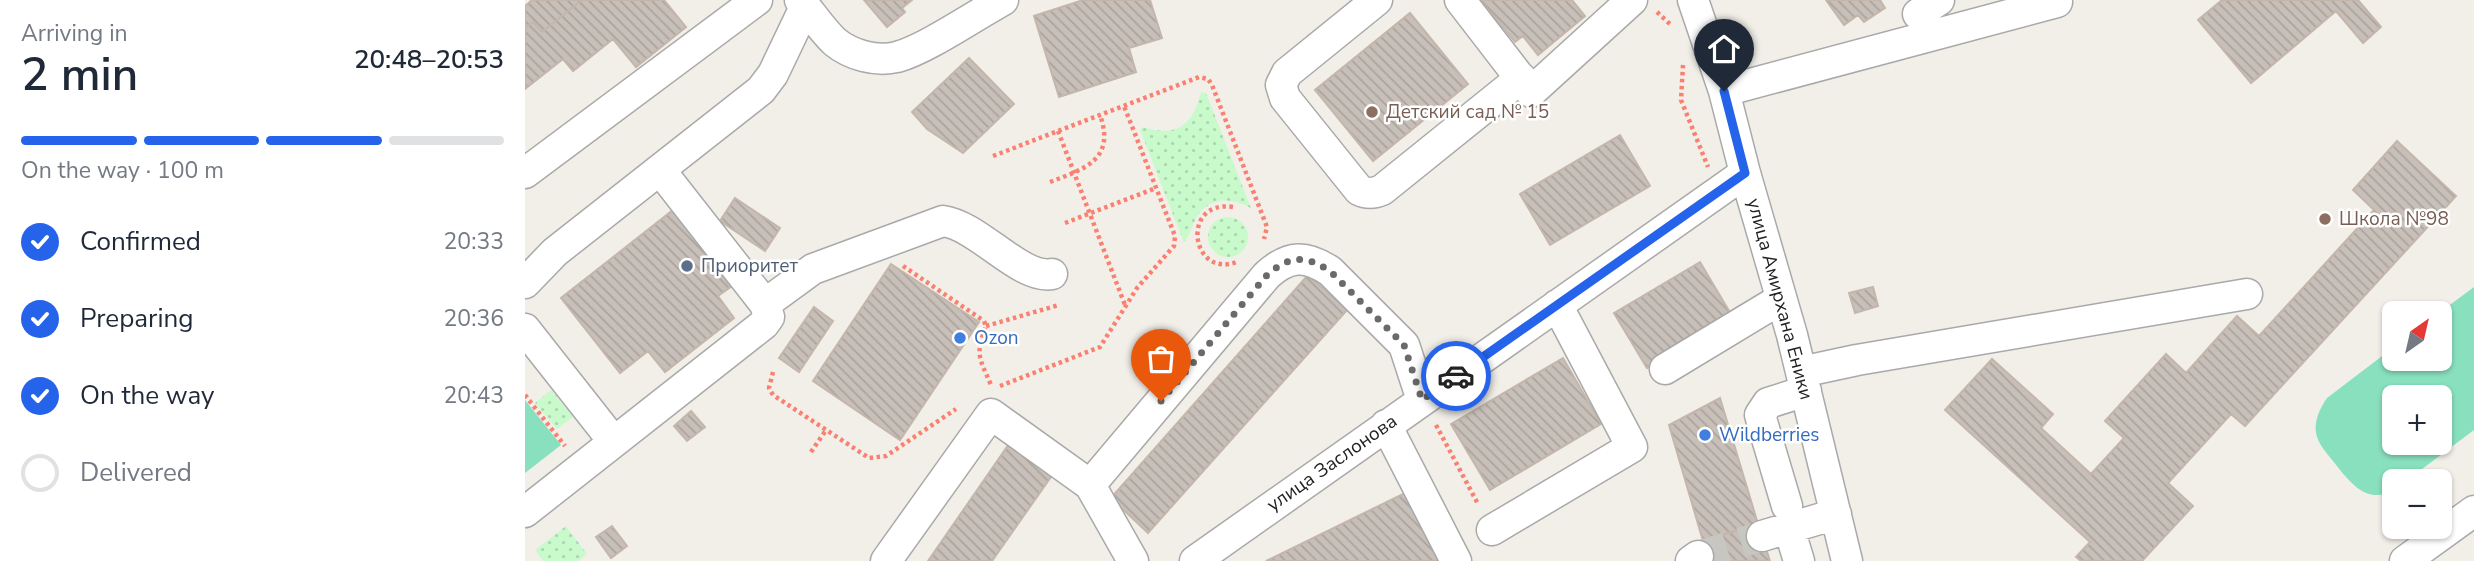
<!DOCTYPE html>
<meta charset="utf-8">
<style>
:root{--surface:#fff;--page:#f2f2f3;--text:#1f2937;--muted:#747a83;--line:#e0e1e3;--accent:#2563eb}
body{margin:0;font-family:"Nunito Sans",sans-serif;background:var(--page);color:var(--text);height:100vh;display:flex;flex-direction:column;font-size:26px;white-space:nowrap}
*{box-sizing:border-box;margin:0}
p{font-size:23px;color:var(--muted)}
.icon{flex:none;width:38px;height:38px;fill:none;stroke:currentColor;stroke-width:2;stroke-linecap:round;stroke-linejoin:round}
.map{position:relative;flex:1;overflow:hidden}
.panel{display:flex;flex-direction:column;background:var(--surface);width:525px}
.panel>*{flex:none}
.needle{width:46px;rotate:34deg}
.controls{position:absolute;left:1857px;top:301px;display:grid;gap:14px}
.controls a{display:grid;place-items:center;width:70px;height:70px;border-radius:10px;background:var(--surface);box-shadow:0 2px 5px #0004;font-size:35px}
.pin{position:absolute;display:grid;place-items:center;width:60px;height:60px;color:#fff;margin:-72px -30px;border-radius:50% 50% 50% 0;rotate:-45deg;box-shadow:0 0 7px #0007}
.pin .icon{rotate:45deg}
.courier{position:absolute;display:grid;place-items:center;width:70px;height:70px;margin:-35px;border:5px solid #2563eb;border-radius:50%;background:#fff;color:#222;box-shadow:0 2px 9px #0007}
.head em{font-style:normal;font-weight:600}
.head div{display:flex;flex-direction:column-reverse}
.head{display:flex;align-items:center;justify-content:space-between;height:119px;padding:0 21px}
h1{font-size:46px;font-weight:600;line-height:52px}
.bar{display:grid;grid-template-columns:repeat(4,1fr);gap:10px 7px;align-content:center;height:84px;padding:0 21px}
.bar i{height:9px;border-radius:5px;background:var(--line)}
.bar .selected{background:var(--accent)}
.bar p{grid-column:span 4}
ol{padding:0 21px;list-style:none}
li{display:flex;align-items:center;gap:21px;height:77px}
li p{margin-inline-start:auto}
li .icon{padding:7px;border-radius:50%;background:var(--accent);color:#fff;stroke-width:4}
li:last-child{color:var(--muted)}
li i{width:38px;height:38px;border:4px solid var(--line);border-radius:50%}
main{display:flex;flex:1;min-height:0}
.map>svg:first-child{display:block}
.park{fill:url(#park-dots)}
.pitch{fill:#88e0be;fill-rule:evenodd}
.building{fill:url(#building-back-hatch);stroke:#c4b6ab;stroke-width:2}
.lines{fill:none;stroke-linecap:round;stroke-linejoin:round}
.minor-tunnel{stroke:#c8c6c1;stroke-width:30;stroke-dasharray:30 15;stroke-linecap:butt}
.minor-casing{stroke:#a9a9a9;stroke-width:33}
.path{stroke:#fa8072;stroke-width:4.5;stroke-dasharray:3.5 3.5;stroke-linecap:butt}
.minor{stroke:#fff;stroke-width:30}
.done{stroke:#6b6a68;stroke-width:7;stroke-dasharray:0 12.6}
.route{stroke:#2563eb;stroke-width:9}
.education-dot{fill:#8d6e63;stroke:#fff;stroke-width:2.5}
.service-dot{fill:#5c6f8a;stroke:#fff;stroke-width:2.5}
.shop-dot{fill:#3f7fe0;stroke:#fff;stroke-width:2.5}
.labels{text-anchor:middle;dominant-baseline:central;stroke-width:5;stroke-linejoin:round;paint-order:stroke}
.education-label{font-size:19px;fill:#785e54;stroke:#fff;text-anchor:start}
.service-label{font-size:19px;fill:#4e5e75;stroke:#fff;text-anchor:start}
.street-label{font-size:19px;fill:#222;stroke:#fff}
.shop-label{font-size:19px;fill:#366cbe;stroke:#fff;text-anchor:start}
</style>
<main>
<section class="panel">
<div class="head"><div><h1>2 min</h1><p>Arriving in</p></div><em>20:48–20:53</em></div>
<div class="bar"><i class="selected"></i><i class="selected"></i><i class="selected"></i><i></i><p>On the way · 100 m</p></div>
<ol>
<li><svg class="icon" aria-label="check" viewBox="0 0 24 24"><path d="M5 12l5 5 9-10"/></svg>Confirmed<p>20:33</p></li>
<li><svg class="icon" aria-label="check" viewBox="0 0 24 24"><path d="M5 12l5 5 9-10"/></svg>Preparing<p>20:36</p></li>
<li><svg class="icon" aria-label="check" viewBox="0 0 24 24"><path d="M5 12l5 5 9-10"/></svg>On the way<p>20:43</p></li>
<li><i></i>Delivered</li>
</ol>
</section>
<div class="map">
<svg width="1949" height="561" viewBox="0 0 1949 561">
<defs>
<pattern id="park-dots" width="8" height="8" patternUnits="userSpaceOnUse" patternTransform="scale(1.75)"><rect width="8" height="8" fill="#c8facc"/><path d="M2 2h.1M6 6h.1" fill="none" stroke="#acd6af" stroke-width="1.8" stroke-linecap="round"/></pattern>
<pattern id="building-back-hatch" width="6" height="6" patternUnits="userSpaceOnUse" patternTransform="scale(1.75)"><rect width="6" height="6" fill="#c7bfb8"/><path d="M-1 5l2 2M0 0l6 6M5-1l2 2" fill="none" stroke="#aba49e"/></pattern>
</defs>
<rect width="100%" height="100%" fill="#f2efe9"/>
<path class="park" d="M676 92 681 93 726 208C707 197 684 196 671 218 667 226 665 235 659 243L615 130 618 127C652 138 668 125 676 92Z
M683 237a20 20 0 1 1 40 0a20 20 0 1 1-40 0Z
M26 390 48 417 32 429 10 403Z
M41 526 62 554 53 561H18L10 550Z"/>
<path class="pitch" d="M1949 287V430L1881 481H1869V490C1841 506 1824 481 1808 461 1801 452 1793 444 1791 433 1789 421 1795 408 1802 398L1869 347V359H1914V313ZM1869 397H1914V443H1869Z
M0 400 36 445 0 473Z"/>
<path class="building" d="M7 0H57L17 32 8 22 0 28V6Z
M57 0H139L161 27 111 67 88 39 48 71 38 59 0 89V28L8 22 17 32Z
M339 0H387L377 8 380 12 362 27Z
M558 0H625L637 38 604 48 611 72 534 97 509 16Z
M955 0H1047L1060 16 1013 55 998 36 990 42Z
M1301 0H1355L1360 8 1339 22 1333 15 1319 25Z
M1697 0H1833L1856 27 1838 43 1811 11 1726 83 1673 20Z
M885 13 943 84 848 161 790 90Z
M444 58 489 104 438 153 402 129 387 112Z
M1095 135 1125 186 1025 245 995 194Z
M1872 141 1931 196 1720 426 1706 414 1643 483 1668 506 1617 561H1556L1551 557 1565 542 1420 410 1467 359 1528 414 1516 428 1566 474 1599 438 1580 421 1641 354 1661 373 1712 316 1734 336 1849 210 1828 190Z
M210 198 255 228 240 251 195 221Z
M148 210 207 286 193 296 209 318 140 372 123 351 95 373 36 298Z
M1175 262 1207 316 1122 368 1089 313Z
M366 264 454 322 375 440 288 381Z
M783 275 822 310 623 533 586 498Z
M1348 287 1353 306 1330 313 1324 293Z
M289 307 308 321 274 372 254 358Z
M1038 358 1076 424 965 490 926 424Z
M1195 398 1233 524 1178 541 1144 425Z
M166 411 180 427 162 441 149 426Z
M484 444 528 474 467 561H403Z
M880 493 913 561H741Z
M1233 524 1245 561H1175L1169 543Z
M87 526 102 546 86 558 71 537Z"/>
<g class="lines">
<path class="minor-tunnel" d="M1173 556 1237 536"/>
<defs>
<path id="minor" d="M275 0C286 13 297 30 310 42 326 55 351 62 372 57 401 49 449 16 478 0
M852 0 762 73 756 85 760 98 834 190C842 194 848 194 857 190L996 78
M935 0 1006 92 1107 0
M1168 0 1199 91 1220 173 1267 335 1322 561
M1393 14 1414 0
M1199 91 1532 2 1531 0
M0 173 232 0
M0 283 30 252 236 90 248 74 280 7
M240 304 288 269 418 221C454 226 496 280 527 274
M0 329 89 442
M1140 369 1256 299
M1276 372 1332 360 1722 294
M861 425 931 561
M565 485 742 275C764 255 781 255 805 271L879 345 897 400
M1262 506 1235 415 1243 403 1281 391
M0 512 239 324 244 317 240 304 135 170
M1264 528 1274 561
M967 530 1107 447 1032 305
M1237 536 1311 514
M361 561 466 414 565 485 608 561
M670 561 1220 173
M1166 561 1173 556
M1880 561 1949 511"/>
</defs>
<use href="#minor" class="minor-casing"/>
<path class="path" d="M1132 12 1146 25
M1158 65 1156 100 1183 167
M533 131 600 305
M468 156 674 77 683 79 687 85 742 227 739 239
M525 182C559 169 591 160 575 115
M708 207C654 199 666 282 714 261
M540 223 631 188
M378 266 459 321 461 326C450 355 454 357 466 385
M461 326 534 305
M248 372 244 388 248 395 344 458 361 456 431 409
M475 386 575 347 612 288 649 246 650 236 599 106
M0 395 40 446
M911 425 953 504
M286 452 301 430"/>
<use href="#minor" class="minor"/>
</g>
<g class="lines">
<path class="done" d="M636 401 742 275C765 255 780 255 805 271L879 345 897 400 931 376"/>
<path class="route" d="M931 376 1220 173 1199 91"/>
</g>
<g class="education-dot">
<circle cx="847" cy="112" r="7"/>
<circle cx="1800" cy="219" r="7"/>
</g>
<circle class="service-dot" cx="162" cy="266" r="7"/>
<g class="shop-dot">
<circle cx="435" cy="338" r="7"/>
<circle cx="1180" cy="435" r="7"/>
</g>
<g class="labels">
<g class="education-label">
<text x="861" y="112">Детский сад № 15</text>
<text x="1814" y="219">Школа №98</text>
</g>
<g class="service-label">
<text x="176" y="266">Приоритет</text>
</g>
<g class="street-label">
<text transform="translate(1255 299) rotate(75)">улица Амирхана Еники</text>
<text transform="translate(807 463) rotate(-35)">улица Заслонова</text>
</g>
<g class="shop-label">
<text x="449" y="338">Ozon</text>
<text x="1194" y="435">Wildberries</text>
</g>
</g>
</svg>
<div class="controls">
<a><svg class="needle" viewBox="-14 -14 28 28"><path d="M0-13l5 13h-10z" fill="#e53935"/><path d="M0 13l5-13h-10z" fill="#747a83"/></svg></a>
<a>+</a>
<a>−</a>
</div>
<div class="pin" style="left:636px;top:401px;background:#ea580c"><svg class="icon" aria-label="bag" viewBox="0 0 24 24"><path d="M5 8h14l-1 12H6zM9 8a3 3 0 0 1 6 0"/></svg></div>
<div class="pin" style="left:1199px;top:91px;background:#1f2937"><svg class="icon" aria-label="home" viewBox="0 0 24 24"><path d="M3 11l9-7 9 7M6 9v11h12V9"/></svg></div>
<div class="courier" style="left:931px;top:376px"><svg class="icon" aria-label="car" viewBox="0 0 24 24"><path d="M5 17H2v-5l4-1 3-4h7l3 4 3 1v5h-3M9 17h6M6 11h13"/><circle cx="7" cy="17" r="2"/><circle cx="17" cy="17" r="2"/></svg></div>
</div>
</main>
